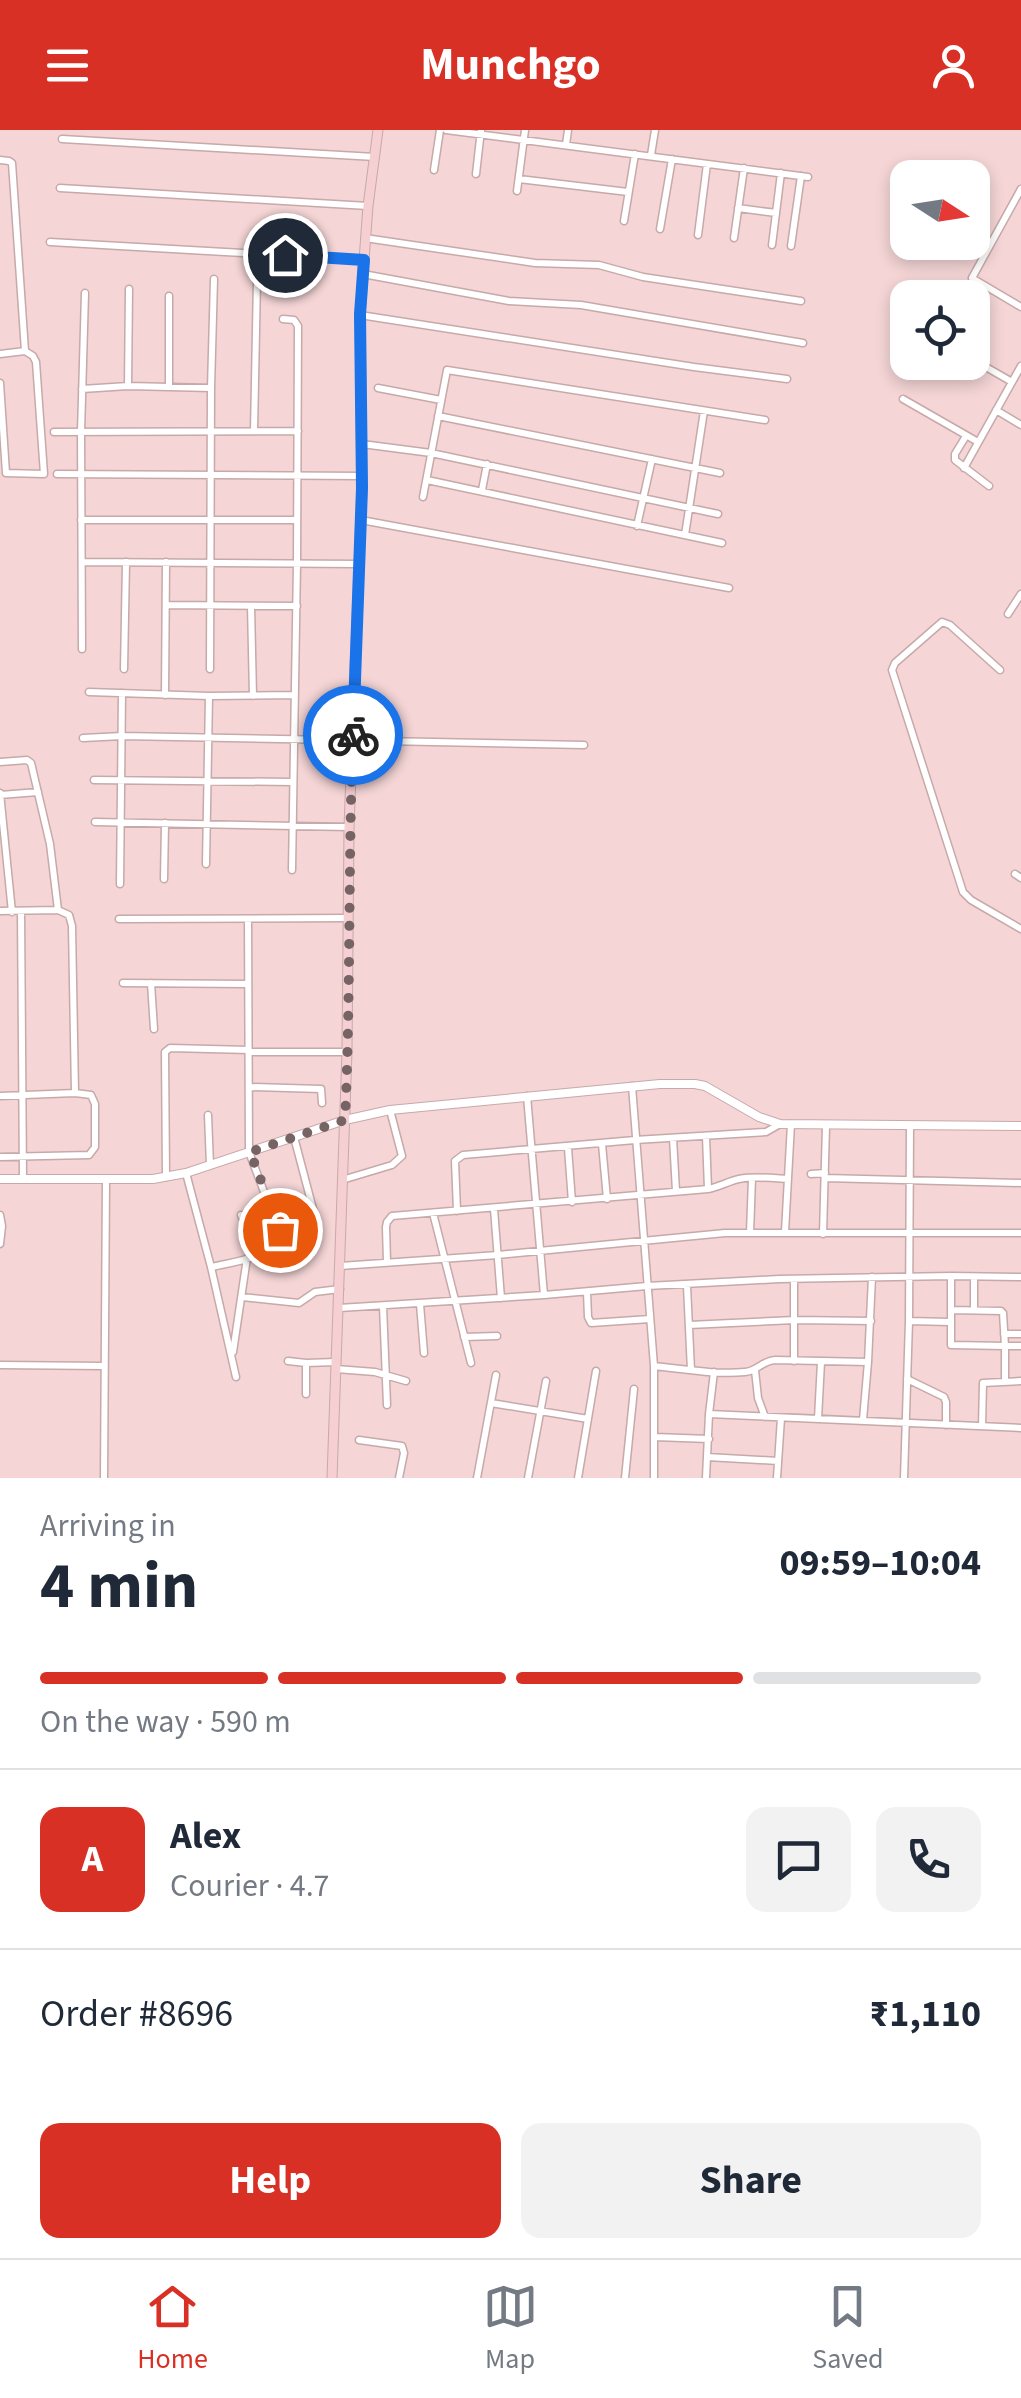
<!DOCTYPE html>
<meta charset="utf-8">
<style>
:root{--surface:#fff;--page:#f2f2f3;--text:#1f2937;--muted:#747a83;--line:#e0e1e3;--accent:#d93025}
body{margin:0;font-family:"Source Sans 3",sans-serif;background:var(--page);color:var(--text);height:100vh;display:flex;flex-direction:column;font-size:38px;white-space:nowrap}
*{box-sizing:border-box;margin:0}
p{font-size:32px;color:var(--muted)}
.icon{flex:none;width:55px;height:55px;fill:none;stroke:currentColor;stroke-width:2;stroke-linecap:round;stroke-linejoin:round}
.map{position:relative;height:1348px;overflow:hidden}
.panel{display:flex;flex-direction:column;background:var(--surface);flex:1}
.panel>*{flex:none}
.needle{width:65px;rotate:102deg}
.fabs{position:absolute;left:890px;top:30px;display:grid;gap:20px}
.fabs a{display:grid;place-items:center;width:100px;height:100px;border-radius:20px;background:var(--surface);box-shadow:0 5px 15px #0003;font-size:50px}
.pin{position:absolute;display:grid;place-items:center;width:85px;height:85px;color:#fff;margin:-42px;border:5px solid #fff;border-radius:50%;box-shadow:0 2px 10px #0007}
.courier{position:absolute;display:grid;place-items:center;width:100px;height:100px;margin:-50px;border:8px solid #1a73e8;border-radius:50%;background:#fff;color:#222;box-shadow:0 2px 12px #0007}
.overview em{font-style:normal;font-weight:700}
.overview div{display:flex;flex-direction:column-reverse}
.overview{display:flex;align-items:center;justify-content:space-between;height:170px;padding:0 40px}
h1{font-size:65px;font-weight:700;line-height:75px}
.bar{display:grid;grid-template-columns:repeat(4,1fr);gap:15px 10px;align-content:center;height:120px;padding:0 40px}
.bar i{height:12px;border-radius:8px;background:var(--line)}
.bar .selected{background:var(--accent)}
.bar p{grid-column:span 4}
.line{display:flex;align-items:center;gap:25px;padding:0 40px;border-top:2px solid var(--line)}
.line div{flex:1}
.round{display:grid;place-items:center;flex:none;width:105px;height:105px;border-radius:20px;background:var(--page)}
.primary-button{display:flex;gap:20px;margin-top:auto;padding:20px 40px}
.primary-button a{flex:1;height:115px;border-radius:20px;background:var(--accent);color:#fff;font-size:40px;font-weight:700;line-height:115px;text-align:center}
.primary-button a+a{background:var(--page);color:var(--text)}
header{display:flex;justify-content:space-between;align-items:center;height:130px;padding:0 40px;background:var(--accent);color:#fff;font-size:45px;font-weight:700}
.menu{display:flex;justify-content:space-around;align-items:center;height:140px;border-top:2px solid var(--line);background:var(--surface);font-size:28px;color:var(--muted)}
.menu a{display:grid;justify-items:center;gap:5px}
.menu .selected{color:var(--accent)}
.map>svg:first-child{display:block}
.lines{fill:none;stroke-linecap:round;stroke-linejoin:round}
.minor-casing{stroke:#c7a9a9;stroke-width:9}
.tertiary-casing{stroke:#c7a9a9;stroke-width:10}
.secondary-casing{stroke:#c7a9a9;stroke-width:11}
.minor{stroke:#fff;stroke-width:6}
.tertiary{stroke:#fff;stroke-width:8}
.secondary{stroke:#f6cfd3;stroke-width:9}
.done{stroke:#766364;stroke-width:10;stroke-dasharray:0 18}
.route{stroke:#1a73e8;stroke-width:12}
</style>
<header><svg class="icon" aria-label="menu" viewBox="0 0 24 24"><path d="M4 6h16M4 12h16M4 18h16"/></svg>Munchgo<svg class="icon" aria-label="person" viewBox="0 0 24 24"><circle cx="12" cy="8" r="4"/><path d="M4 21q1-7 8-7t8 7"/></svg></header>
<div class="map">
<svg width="1021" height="1348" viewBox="0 0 1021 1348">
<rect width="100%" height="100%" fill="#f5d5d6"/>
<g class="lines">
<defs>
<path id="minor" d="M446 0 808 47
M62 9 375 27
M566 15 568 0
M651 25 655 0
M0 30 9 31 12 33 25 221 0 224
M434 40 440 0
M476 44 481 0
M519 49 628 62
M60 58 368 76
M1021 59 972 148 1021 177
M517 61 525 0
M738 78 776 83
M624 91 635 24
M660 99 672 29
M698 105 707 34
M365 108 535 133 599 135 643 147 801 171
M734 108 744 38
M50 112 364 130
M772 115 781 43
M791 116 801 46
M363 144 509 171 581 175 803 213
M360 185 694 237 787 249
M283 189 294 190 298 196 297 433 292 740
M972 229 1012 252
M0 253 6 343 44 344 36 232 33 226 25 221
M128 256 129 159
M169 257V166
M378 258 441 270
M82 259 128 256 211 258
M903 269 978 312
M996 280 1021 295
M438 286 720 343
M254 301 257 150
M54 302 298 301
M966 306 955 324V330L989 356
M362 314 431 323 718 384
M964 338 1021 236
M57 344 362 346
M427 350 722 413
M482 360 487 334
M423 367 447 240 765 290
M81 390H297
M361 390 729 458
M637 396 652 329
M685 405 704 281
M82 432 359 434
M166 475 297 476
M251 476 253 566
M1008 484 1021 464
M82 519 81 302 85 163
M124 539 126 432
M210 539 211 258 214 149
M1000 540 950 495 942 492 895 533 892 540 963 762 971 770 1021 799
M89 562 209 566 295 565
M165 565 166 432
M83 608 122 606 584 615
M0 632 27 630 31 633 50 714 58 780
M94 650 293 652
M0 663 12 782
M0 665 38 662
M95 692 349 697
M206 734 209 566
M1015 744 1021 748
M164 749 165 693
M120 754 122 563
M0 781 58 780 69 785 72 796 75 963
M21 781 23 1049
M119 789 348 788
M123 853 248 854
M151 853 154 899
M249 922H347
M632 956 654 1236V1348
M250 957 321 959 322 973
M0 966 75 963 91 965 95 974V1017L89 1025 0 1027
M527 966 544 1165
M208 985 210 1035
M706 1006 708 1059
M294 1007 313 1079
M673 1008 676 1061
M602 1014 607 1069
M568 1018 572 1072
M186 1043 211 1137 236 1247
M811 1044 825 1043
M166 1047 165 922 170 918 249 920
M825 1048 1021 1053
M342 1050 392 1035 402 1026 390 980
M494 1079 501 1168
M457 1081 455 1031 463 1025 635 1010 766 1002 780 994
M433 1083 471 1233
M0 1085 2 1096 0 1114
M241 1085 258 1124
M785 1102 791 994
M750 1103 752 1048
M823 1104 826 996
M387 1132 386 1097 387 1092 392 1086 708 1059C719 1057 729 1051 739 1049 755 1046 772 1048 788 1049
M340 1136 498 1125 725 1103H1021
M211 1137C234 1132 269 1128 281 1107L249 1022 248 789
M951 1146V1215L1005 1216V1251
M687 1156 691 1240
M587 1162 588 1187 591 1193 650 1189
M242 1167 299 1173 315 1162 340 1159
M420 1174 424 1223
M383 1176 387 1275
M339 1178 544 1165 647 1156 779 1149 951 1146 1021 1147
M951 1180 1001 1181 1003 1183 1005 1216H1021
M974 1180V1147
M909 1191 950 1192
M689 1195 795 1190 871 1191
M1004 1204H1021
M464 1207 497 1206
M233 1222 247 1128
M288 1231 306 1233
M794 1231V1149
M0 1235 104 1236
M654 1236C684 1239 716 1245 745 1242 757 1241 762 1231 775 1230L868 1232
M336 1239 375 1242 406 1251
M755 1240 758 1268 765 1287
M907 1249 944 1267 946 1272V1295
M306 1264V1233L336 1232
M491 1273 588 1289
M709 1284 1021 1298
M818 1289 821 1232
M863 1290 868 1232 872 1147
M982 1296 983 1253 1021 1251
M655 1307 709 1309
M359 1310 402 1316 404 1323 399 1348
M707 1327 778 1331
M104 1348 106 1051
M477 1348 496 1245
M528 1348 546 1251
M578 1348 596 1241
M625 1348 634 1259
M706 1348 709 1284 714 1242
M777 1348 781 1288
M904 1348 909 1191 910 996"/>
<path id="tertiary" d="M0 1049H153L186 1043 345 990 390 980 660 954H695L705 956 759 987 780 994 1021 996"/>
<path id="secondary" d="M332 1348 347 922 349 697 362 358 360 185 368 76 378 0"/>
</defs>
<use href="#minor" class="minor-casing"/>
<use href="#tertiary" class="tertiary-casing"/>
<use href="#secondary" class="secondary-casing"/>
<use href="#minor" class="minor"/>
<use href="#tertiary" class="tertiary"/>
<use href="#secondary" class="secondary"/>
</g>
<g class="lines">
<path class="done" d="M280 1100 250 1022 345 990C351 862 348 733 353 605"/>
<path class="route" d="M285 125 364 130 360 184 362 358 353 605"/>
</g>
</svg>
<div class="fabs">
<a><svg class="needle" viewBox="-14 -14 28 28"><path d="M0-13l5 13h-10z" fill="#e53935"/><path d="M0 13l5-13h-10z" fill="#747a83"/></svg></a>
<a><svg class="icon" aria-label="locate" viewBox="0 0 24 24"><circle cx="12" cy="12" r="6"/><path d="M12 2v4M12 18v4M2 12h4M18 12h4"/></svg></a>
</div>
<div class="pin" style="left:280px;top:1100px;background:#ea580c"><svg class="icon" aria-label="bag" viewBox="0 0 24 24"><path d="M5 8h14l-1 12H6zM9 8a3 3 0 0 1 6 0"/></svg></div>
<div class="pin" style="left:285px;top:125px;background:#1f2937"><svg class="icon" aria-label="home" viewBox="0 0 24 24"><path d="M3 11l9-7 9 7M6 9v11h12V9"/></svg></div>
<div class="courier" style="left:353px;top:605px"><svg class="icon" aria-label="bike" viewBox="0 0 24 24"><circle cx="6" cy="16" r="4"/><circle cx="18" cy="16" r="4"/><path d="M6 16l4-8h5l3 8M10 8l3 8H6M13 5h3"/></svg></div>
</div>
<section class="panel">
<div class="overview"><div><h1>4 min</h1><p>Arriving in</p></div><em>09:59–10:04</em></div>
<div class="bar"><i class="selected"></i><i class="selected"></i><i class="selected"></i><i></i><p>On the way · 590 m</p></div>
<div class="line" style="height:180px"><b class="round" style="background:var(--accent);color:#fff">A</b><div><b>Alex</b><p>Courier · 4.7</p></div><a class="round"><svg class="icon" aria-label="chat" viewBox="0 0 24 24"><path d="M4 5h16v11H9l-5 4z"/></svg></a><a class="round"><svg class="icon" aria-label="phone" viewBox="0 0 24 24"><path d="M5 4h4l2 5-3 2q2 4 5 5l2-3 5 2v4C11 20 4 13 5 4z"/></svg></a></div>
<div class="line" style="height:130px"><div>Order #8696</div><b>₹1,110</b></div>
<div class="primary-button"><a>Help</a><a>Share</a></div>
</section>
<nav class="menu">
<a class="selected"><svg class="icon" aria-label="home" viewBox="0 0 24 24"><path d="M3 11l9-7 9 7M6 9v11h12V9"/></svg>Home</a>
<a><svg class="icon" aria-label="map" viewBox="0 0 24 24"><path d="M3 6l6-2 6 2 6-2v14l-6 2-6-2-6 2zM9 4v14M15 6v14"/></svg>Map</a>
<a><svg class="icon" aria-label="saved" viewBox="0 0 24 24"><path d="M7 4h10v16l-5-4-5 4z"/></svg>Saved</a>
</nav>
